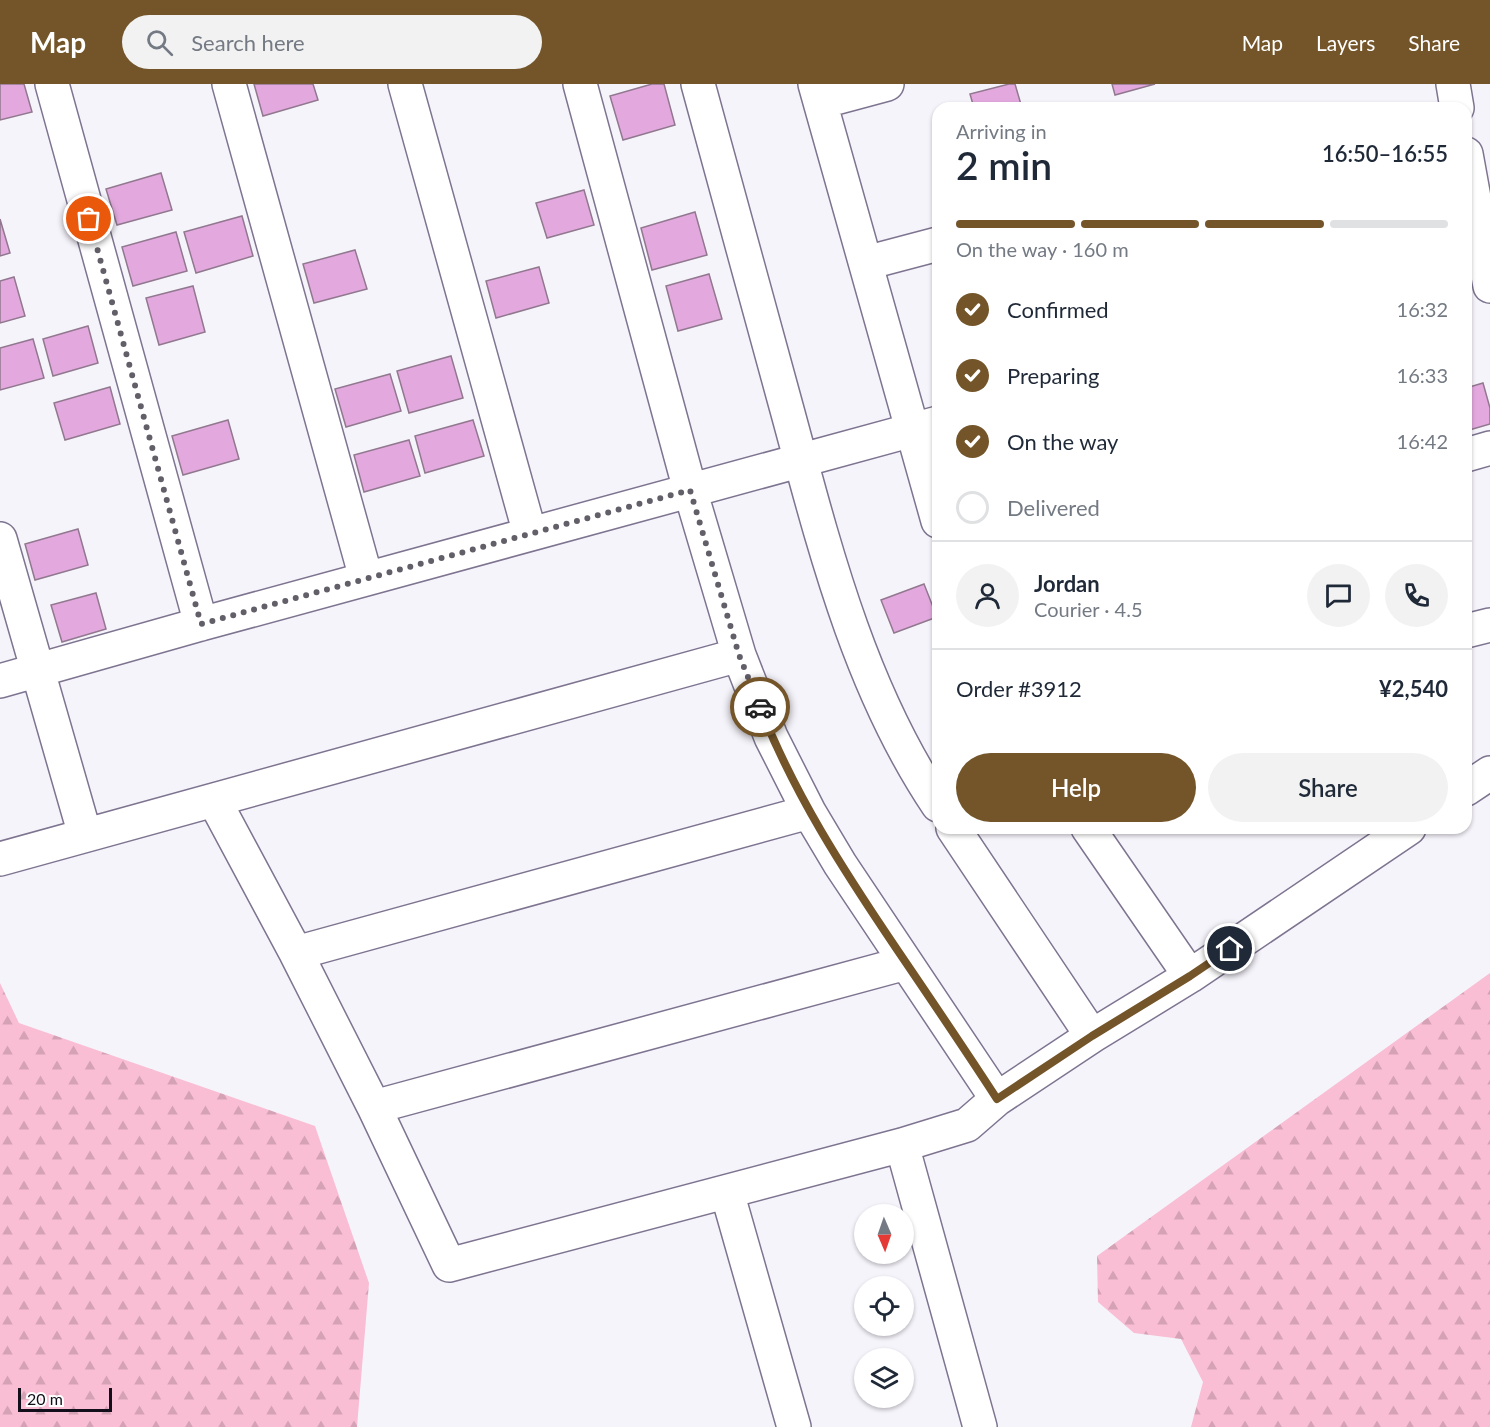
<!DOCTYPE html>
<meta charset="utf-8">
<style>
:root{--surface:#fff;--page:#f2f2f3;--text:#1f2937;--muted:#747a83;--line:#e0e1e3;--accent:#735529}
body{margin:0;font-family:Lato,sans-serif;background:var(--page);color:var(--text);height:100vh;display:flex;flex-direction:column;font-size:22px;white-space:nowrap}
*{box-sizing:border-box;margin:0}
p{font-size:20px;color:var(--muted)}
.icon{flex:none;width:33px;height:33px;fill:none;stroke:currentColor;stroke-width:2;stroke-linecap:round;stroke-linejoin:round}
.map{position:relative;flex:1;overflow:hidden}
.panel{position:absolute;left:932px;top:18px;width:540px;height:732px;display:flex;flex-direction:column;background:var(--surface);border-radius:18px;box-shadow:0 2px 4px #0004}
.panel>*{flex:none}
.needle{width:39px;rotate:178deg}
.controls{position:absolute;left:854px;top:1120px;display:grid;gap:12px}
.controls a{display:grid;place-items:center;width:60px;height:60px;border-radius:50%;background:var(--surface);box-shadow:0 2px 4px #0004;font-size:30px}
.scale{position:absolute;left:18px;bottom:15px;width:94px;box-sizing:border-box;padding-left:6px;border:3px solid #130f1a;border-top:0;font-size:16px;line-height:21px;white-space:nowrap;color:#130f1a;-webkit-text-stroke:4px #fff;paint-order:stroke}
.pin{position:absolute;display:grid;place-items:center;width:51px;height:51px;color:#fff;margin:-26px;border:3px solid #fff;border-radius:50%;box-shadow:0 2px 6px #0007}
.courier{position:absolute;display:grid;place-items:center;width:60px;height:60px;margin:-30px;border:4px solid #735529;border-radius:50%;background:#fff;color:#222;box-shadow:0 2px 8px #0007}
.summary em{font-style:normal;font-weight:600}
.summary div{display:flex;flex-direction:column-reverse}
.summary{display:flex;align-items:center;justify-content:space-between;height:102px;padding:0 24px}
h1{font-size:39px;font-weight:600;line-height:45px}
.bar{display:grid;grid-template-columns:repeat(4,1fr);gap:9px 6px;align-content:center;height:72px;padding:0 24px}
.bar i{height:8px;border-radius:4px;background:var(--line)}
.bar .current{background:var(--accent)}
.bar p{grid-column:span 4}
.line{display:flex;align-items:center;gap:15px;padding:0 24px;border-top:2px solid var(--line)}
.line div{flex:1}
.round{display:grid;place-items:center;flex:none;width:63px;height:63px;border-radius:32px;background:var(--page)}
ol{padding:0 24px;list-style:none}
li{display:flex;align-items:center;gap:18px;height:66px}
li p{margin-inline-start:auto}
li .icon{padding:6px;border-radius:50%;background:var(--accent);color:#fff;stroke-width:4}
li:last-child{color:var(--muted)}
li i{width:33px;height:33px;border:3px solid var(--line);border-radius:50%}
.cta{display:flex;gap:12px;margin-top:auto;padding:12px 24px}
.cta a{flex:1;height:69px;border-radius:36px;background:var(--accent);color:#fff;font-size:24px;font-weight:600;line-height:69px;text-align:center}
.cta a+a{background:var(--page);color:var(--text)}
header{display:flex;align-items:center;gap:36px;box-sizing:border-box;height:84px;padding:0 30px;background:var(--accent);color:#fff}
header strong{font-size:28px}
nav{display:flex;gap:33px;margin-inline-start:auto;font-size:21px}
.search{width:420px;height:54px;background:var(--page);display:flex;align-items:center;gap:15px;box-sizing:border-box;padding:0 21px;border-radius:33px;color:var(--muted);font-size:22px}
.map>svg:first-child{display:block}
.forest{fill:url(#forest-firs)}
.building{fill:#e3a9df;stroke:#91788f;stroke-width:1.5}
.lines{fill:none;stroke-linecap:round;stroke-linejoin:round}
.minor-casing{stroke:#7e7490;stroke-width:36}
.minor{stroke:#fff;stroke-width:33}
.done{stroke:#625f69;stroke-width:6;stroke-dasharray:0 10.8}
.route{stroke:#735529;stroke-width:8}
</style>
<header>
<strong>Map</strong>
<div class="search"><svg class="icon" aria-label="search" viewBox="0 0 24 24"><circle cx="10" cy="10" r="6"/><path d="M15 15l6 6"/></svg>Search here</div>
<nav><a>Map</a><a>Layers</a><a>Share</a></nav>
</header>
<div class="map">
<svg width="1490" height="1343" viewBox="0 0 1490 1343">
<defs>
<pattern id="forest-firs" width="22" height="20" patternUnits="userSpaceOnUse" patternTransform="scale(1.5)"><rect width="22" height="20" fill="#f9bed3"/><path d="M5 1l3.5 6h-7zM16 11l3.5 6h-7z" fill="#d5a2b5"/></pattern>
</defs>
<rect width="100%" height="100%" fill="#f6f4fb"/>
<path class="forest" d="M1490 889V1343H1191L1203 1298 1181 1255 1134 1249 1098 1218 1097 1172Z
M0 899 19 939 315 1042 369 1199 357 1343H0Z"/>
<path class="building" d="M0 0H24L32 28 0 36Z
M254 0H313L318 16 263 32Z
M652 0H664L675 41 623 56 610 12Z
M1009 0H1015L1022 24H974L970 10Z
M1112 0H1155L1115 11Z
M161 89 172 126 117 141 106 105Z
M584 106 594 141 547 154 536 119Z
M695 128 707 171 652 186 641 144Z
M242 132 253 172 196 189 184 148Z
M0 135 10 169 0 172Z
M176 148 187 187 133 202 122 163Z
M355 166 367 205 314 219 303 180Z
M539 183 549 219 496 234 486 197Z
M709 190 722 235 678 247 666 202Z
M14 193 25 232 0 239V197Z
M193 202 205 248 159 261 146 214Z
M88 242 98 279 53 292 43 255Z
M33 255 44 294 0 306V264Z
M451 272 463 314 409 329 397 287Z
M390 290 401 327 346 343 335 305Z
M1483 299 1490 324V340L1466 347V304Z
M110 303 120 340 65 356 54 319Z
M228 336 239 375 183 391 172 352Z
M473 336 484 372 425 389 415 352Z
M409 356 420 392 364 408 354 371Z
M78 445 88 481 35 496 25 460Z
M924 500 937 533 894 549 881 516Z
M96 509 106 545 62 558 51 521Z"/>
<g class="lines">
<defs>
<path id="minor" d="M52 0 201 540
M229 0 366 494
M405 0 530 450
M580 0 690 406 739 571 771 653 809 728 840 780 997 1015
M698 0C728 111 758 222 789 333 825 466 860 605 938 721
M815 0 938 437
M1453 0 1457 24
M820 18 887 0
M1466 70 1490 202
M866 179 938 160
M1466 371 1490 364
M0 455 85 751
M1466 547 1490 541
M0 597 201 540 938 339
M1466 705 1490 689
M214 716 296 869 374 1023 449 1181 902 1061 967 1041 997 1015 1092 952 1190 892 1409 744
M953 744 1092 952
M1088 744 1190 892
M0 775 739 571
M296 869 809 728
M374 1023 906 879
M902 1061 980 1343
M727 1108 794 1343"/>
</defs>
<use href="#minor" class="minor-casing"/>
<use href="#minor" class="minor"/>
</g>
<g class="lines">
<path class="done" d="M89 135 201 540 690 406 739 571 760 623"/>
<path class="route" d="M760 623C794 710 844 787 896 864 930 914 964 964 997 1015L1092 952 1190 892 1230 865"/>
</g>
</svg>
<div class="controls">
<a><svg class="needle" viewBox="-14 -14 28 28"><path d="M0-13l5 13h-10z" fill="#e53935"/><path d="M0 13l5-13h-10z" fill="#747a83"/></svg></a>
<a><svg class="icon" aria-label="locate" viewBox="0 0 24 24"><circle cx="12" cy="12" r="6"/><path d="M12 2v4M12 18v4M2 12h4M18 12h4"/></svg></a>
<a><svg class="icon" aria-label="layers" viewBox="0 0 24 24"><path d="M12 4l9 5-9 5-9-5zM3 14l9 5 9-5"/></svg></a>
</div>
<div class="scale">20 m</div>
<div class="pin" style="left:89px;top:135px;background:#ea580c"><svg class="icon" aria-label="bag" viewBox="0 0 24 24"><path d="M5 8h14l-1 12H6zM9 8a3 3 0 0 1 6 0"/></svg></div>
<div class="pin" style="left:1230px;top:865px;background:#1f2937"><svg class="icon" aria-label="home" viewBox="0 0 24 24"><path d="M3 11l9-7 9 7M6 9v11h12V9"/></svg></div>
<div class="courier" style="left:760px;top:623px"><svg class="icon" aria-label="car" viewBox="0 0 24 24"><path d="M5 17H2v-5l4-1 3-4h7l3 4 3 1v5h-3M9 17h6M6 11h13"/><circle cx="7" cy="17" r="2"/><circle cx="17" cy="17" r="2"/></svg></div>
<section class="panel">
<div class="summary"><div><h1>2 min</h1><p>Arriving in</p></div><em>16:50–16:55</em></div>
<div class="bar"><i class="current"></i><i class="current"></i><i class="current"></i><i></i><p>On the way · 160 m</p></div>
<ol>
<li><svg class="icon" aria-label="check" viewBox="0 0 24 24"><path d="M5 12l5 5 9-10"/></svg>Confirmed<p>16:32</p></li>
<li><svg class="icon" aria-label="check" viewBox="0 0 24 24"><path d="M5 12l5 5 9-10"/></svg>Preparing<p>16:33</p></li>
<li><svg class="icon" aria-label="check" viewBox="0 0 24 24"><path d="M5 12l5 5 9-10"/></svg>On the way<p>16:42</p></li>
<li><i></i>Delivered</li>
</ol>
<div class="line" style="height:108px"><a class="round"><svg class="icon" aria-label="person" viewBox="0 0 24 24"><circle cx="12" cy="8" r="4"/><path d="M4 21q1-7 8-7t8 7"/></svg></a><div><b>Jordan</b><p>Courier · 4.5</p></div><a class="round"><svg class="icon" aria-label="chat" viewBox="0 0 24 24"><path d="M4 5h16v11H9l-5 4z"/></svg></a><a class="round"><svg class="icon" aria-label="phone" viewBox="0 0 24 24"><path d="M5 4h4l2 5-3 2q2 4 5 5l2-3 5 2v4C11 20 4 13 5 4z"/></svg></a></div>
<div class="line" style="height:78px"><div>Order #3912</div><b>¥2,540</b></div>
<div class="cta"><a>Help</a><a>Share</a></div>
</section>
</div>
